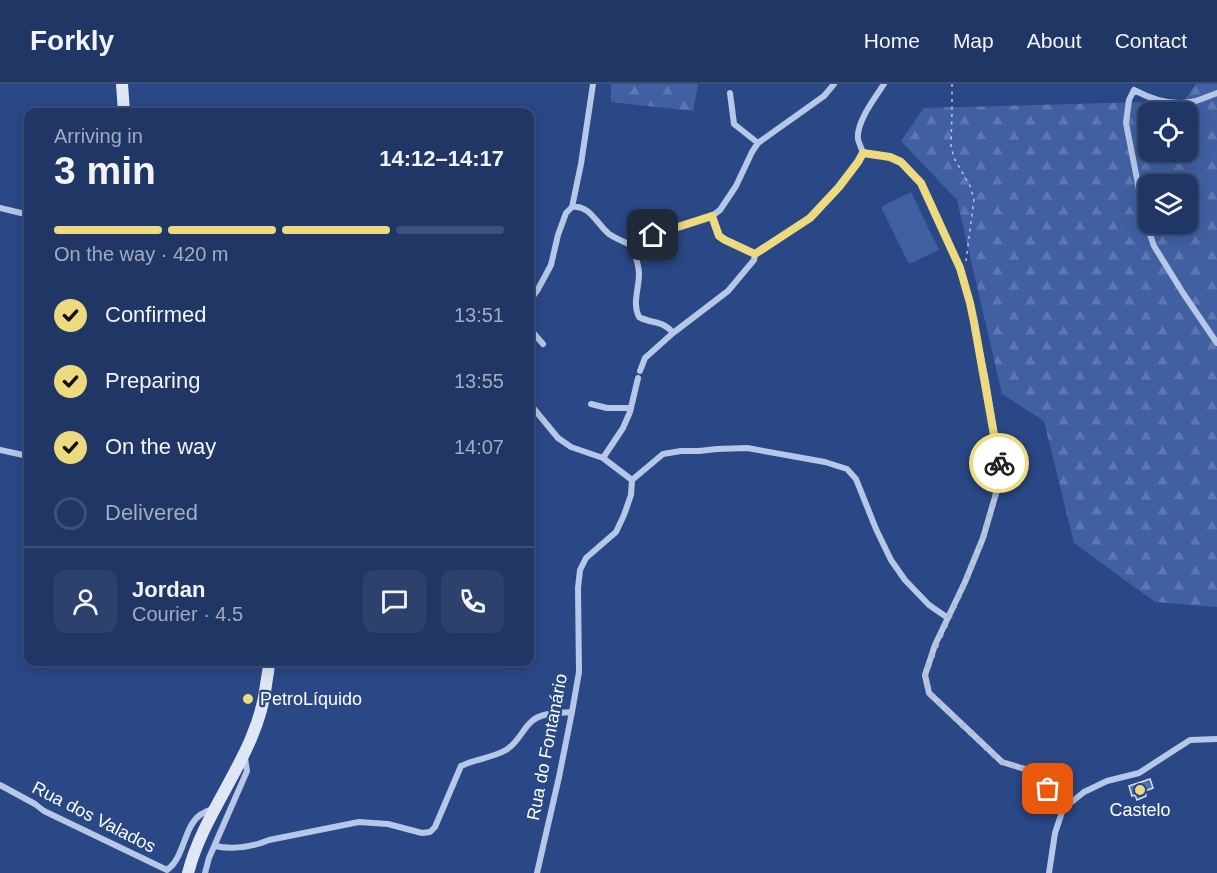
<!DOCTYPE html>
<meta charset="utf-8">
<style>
:root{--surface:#203664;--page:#2d416d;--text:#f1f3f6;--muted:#a2abbf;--line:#3d5078;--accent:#edda7e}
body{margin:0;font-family:Arial,sans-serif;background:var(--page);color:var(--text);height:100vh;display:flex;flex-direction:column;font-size:22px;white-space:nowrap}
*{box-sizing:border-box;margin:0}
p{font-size:20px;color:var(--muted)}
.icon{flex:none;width:33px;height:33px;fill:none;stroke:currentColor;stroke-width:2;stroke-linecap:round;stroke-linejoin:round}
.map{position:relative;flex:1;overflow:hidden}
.sheet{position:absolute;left:24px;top:24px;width:510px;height:558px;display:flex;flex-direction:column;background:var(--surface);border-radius:12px;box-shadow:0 3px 15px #0003,0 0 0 2px var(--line)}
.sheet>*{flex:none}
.tools{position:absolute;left:1138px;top:18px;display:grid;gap:12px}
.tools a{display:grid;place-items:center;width:60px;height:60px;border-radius:12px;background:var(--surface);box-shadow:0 3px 15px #0003,0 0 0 2px var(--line);font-size:30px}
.pin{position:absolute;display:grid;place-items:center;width:51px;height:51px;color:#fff;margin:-26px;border-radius:12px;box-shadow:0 3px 9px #0006}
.courier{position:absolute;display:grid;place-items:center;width:60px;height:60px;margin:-30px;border:4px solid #edda7e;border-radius:50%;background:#fff;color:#222;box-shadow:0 2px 8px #0007}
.head em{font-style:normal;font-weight:700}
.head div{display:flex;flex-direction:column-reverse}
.head{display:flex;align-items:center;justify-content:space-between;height:102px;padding:0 30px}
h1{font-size:39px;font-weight:700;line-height:45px}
.bar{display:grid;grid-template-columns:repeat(4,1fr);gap:9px 6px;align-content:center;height:72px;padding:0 30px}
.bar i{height:8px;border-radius:4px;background:var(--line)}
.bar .selected{background:var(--accent)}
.bar p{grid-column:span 4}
.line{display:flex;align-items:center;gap:15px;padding:0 30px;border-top:2px solid var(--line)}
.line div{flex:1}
.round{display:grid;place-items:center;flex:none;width:63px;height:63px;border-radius:12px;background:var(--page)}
ol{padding:0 30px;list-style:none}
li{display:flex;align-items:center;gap:18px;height:66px}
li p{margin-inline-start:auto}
li .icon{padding:6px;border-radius:50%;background:var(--accent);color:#111;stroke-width:4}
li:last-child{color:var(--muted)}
li i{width:33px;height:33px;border:3px solid var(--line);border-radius:50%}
header{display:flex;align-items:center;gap:36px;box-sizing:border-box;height:84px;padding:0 30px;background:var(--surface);border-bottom:2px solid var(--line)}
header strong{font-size:28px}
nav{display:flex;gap:33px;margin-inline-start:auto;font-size:21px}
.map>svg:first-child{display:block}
.grass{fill:#4060a2}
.forest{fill:url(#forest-firs);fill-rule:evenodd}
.building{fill:url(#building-back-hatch);stroke:#d9e3f6;stroke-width:1.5}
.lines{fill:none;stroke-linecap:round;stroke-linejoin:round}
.path{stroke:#b6c7e7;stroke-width:1.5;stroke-dasharray:3 4.5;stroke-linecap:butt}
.street{stroke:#b6c7e7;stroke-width:6}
.secondary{stroke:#dfe7f7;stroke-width:12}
.done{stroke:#b4bfd5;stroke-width:6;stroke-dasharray:0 10.8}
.route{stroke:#edda7e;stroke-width:8}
.poi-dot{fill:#edda7e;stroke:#2a4886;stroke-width:2}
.labels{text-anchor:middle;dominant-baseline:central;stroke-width:4.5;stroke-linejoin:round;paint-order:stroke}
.poi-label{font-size:18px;fill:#fff;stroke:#2a4886;text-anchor:start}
.street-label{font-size:18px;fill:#fff;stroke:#2a4886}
</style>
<header>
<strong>Forkly</strong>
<nav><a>Home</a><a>Map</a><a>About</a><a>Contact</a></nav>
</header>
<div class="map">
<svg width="1217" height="789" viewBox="0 0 1217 789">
<defs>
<pattern id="forest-firs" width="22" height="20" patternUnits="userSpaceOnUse" patternTransform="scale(1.5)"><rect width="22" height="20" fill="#4060a2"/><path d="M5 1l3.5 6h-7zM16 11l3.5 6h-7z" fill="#5d78b0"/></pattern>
<pattern id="building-back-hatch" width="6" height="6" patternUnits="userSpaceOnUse" patternTransform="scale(1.5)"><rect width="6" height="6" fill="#5370ad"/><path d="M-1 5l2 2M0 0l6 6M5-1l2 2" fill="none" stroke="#4f5c78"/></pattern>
</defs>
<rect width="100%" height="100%" fill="#2a4886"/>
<path class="grass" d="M911 108 939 166 909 180 881 123Z"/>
<path class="forest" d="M611 0H698L693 27 611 18Z
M1196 0H1217V523L1155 518 1074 459 1044 337 1002 310 957 116 901 57 924 24 1184 17ZM1149 28H1188V68H1149ZM1149 100H1188V140H1149Z"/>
<path class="building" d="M1150 695 1153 704 1145 707 1146 712 1137 716 1135 711 1132 712 1129 702Z"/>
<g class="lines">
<path class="path" d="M952 0V28L951 62 954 74 970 102 974 115 966 177"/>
<path class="street" d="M1134 6 1129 16 1126 39 1145 136 1154 162 1183 209 1217 259
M1134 6C1151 15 1170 22 1190 18 1199 17 1208 12 1217 9
M730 9 734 40 758 59
M863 69 890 73 901 78 921 99 960 184 970 219 986 297 1000 384 997 406 983 454 965 498 935 561 925 591 929 609 1002 678 1028 686 1040 695 1063 725 1055 749 1049 789
M572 123C589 120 597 140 609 150 615 154 624 158 631 161H634L653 151 712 132 720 126 736 102 752 68 758 59 824 12 834 0
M0 124 21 129H28
M712 132 719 152 725 156 755 170
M634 161C634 171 639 180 639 190 639 205 632 219 639 233 652 240 663 236 673 249
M530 216 537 207 551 181 558 151 566 129 572 123 581 80 593 0
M530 245 543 260
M640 287 645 274 673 249 728 207 754 176 755 170 811 134 839 103 858 78 863 69C862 65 859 60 858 55 856 38 875 14 884 0
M530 320 558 354 571 363 603 374 632 396
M591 320 607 324H631
M0 366 28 372
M603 374 623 344 630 328 638 294
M0 701 35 720 44 727 167 786C185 773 183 744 200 731 204 728 210 726 214 724
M1063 725 1084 708 1107 697 1139 689 1190 656 1217 655
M215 762C233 766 252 763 269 756L359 738 388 740 422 749 430 748 435 743 461 682C475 675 492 674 506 666 518 659 522 646 531 638 541 628 560 629 572 628
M205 789 209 774 247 687 245 674
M537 789 559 693 572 628 579 588 578 504 580 486 586 474 616 448 624 431 631 411 632 396 663 370 681 367H699L717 365 747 364 825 378 847 385 856 395 876 445 891 476 905 496 929 521 948 534"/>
<path class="secondary" d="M122 0 124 28
M188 789C205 723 258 670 266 601 267 593 269 585 269 578"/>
</g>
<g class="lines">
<path class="done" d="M999 379 1000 384 997 406 983 454 965 498 936 561 925 591 929 609 992 669 1002 678 1028 686 1040 695 1048 705"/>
<path class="route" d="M653 151 712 132 719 152 725 156 755 170 810 134 839 103 858 78 863 69 890 73 901 78 921 99 960 184 970 219 974 238 999 379"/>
</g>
<g class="poi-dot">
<circle cx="248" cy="615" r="6"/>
<circle cx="1140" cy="706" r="6"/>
</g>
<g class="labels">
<g class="poi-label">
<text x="260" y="615">PetroLíquido</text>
<text x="1140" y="726" text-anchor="middle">Castelo</text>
</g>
<g class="street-label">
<text transform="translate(547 663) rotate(-79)">Rua do Fontanário</text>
<text transform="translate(94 733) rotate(27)">Rua dos Valados</text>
</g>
</g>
</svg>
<div class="tools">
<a><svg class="icon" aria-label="locate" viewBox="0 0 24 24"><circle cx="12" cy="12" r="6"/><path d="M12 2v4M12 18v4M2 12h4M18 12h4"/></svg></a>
<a><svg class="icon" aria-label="layers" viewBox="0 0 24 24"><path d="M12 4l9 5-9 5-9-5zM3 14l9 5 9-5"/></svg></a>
</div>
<div class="pin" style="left:1048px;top:705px;background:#ea580c"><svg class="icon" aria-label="bag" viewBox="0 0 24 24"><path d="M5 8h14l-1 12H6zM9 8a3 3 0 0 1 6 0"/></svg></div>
<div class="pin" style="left:653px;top:151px;background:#1f2937"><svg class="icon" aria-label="home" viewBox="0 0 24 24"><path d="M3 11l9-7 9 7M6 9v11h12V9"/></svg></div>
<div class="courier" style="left:999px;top:379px"><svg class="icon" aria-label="bike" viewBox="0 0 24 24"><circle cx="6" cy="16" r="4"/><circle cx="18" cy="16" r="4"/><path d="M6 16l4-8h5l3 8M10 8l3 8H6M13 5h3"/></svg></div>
<section class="sheet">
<div class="head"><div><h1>3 min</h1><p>Arriving in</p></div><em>14:12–14:17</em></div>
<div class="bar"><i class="selected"></i><i class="selected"></i><i class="selected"></i><i></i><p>On the way · 420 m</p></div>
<ol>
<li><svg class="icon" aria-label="check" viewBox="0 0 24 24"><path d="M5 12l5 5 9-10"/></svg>Confirmed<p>13:51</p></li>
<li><svg class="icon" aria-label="check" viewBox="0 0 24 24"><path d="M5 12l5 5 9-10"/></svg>Preparing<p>13:55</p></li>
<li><svg class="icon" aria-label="check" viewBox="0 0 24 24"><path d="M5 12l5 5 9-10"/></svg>On the way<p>14:07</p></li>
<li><i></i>Delivered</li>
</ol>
<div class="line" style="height:108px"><a class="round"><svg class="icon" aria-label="person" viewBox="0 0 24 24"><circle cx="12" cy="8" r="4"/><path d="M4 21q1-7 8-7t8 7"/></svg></a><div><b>Jordan</b><p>Courier · 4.5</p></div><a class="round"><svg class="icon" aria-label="chat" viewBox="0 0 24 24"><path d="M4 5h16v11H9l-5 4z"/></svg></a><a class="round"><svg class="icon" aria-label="phone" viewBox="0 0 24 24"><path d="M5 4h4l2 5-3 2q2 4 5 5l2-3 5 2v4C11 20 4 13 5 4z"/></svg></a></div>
</section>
</div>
